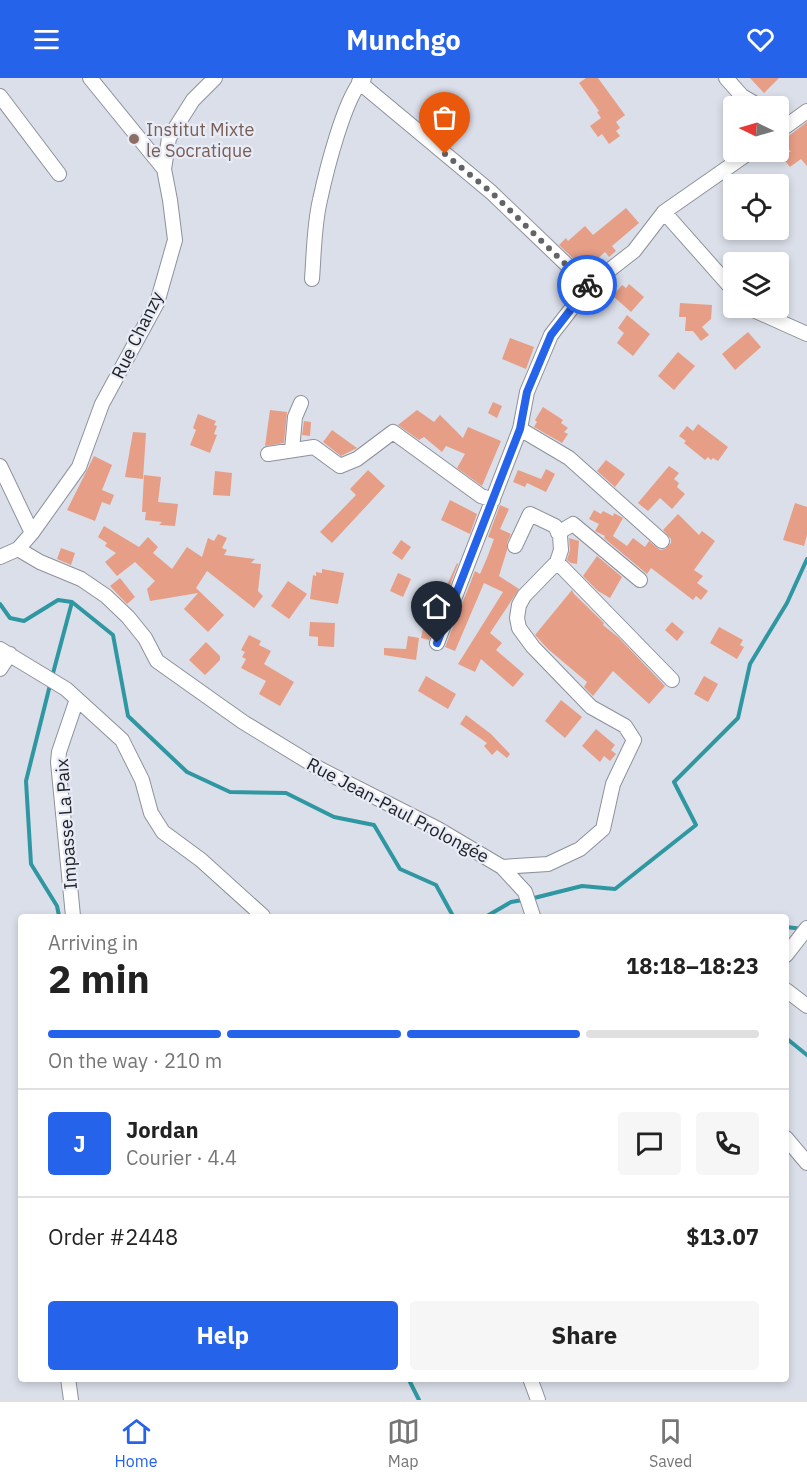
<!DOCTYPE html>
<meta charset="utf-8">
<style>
:root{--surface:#fff;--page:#f6f6f6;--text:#222;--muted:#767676;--line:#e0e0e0;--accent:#2563eb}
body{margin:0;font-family:"IBM Plex Sans",sans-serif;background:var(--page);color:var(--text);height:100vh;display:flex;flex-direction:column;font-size:22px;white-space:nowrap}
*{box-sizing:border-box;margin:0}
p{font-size:20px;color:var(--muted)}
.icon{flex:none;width:33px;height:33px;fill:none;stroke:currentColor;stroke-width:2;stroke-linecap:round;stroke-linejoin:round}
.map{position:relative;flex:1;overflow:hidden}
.details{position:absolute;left:18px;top:836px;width:771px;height:468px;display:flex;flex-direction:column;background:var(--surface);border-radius:6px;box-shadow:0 3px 9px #0003}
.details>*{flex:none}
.needle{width:39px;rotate:275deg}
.controls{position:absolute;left:723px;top:18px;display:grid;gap:12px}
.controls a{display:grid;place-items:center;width:66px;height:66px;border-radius:6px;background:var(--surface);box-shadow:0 3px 9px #0003;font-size:30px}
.pin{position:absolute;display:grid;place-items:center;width:51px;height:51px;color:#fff;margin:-62px -26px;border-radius:50% 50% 50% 0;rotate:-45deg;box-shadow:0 0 6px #0007}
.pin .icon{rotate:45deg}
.courier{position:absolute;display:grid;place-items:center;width:60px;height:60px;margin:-30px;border:4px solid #2563eb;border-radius:50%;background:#fff;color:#222;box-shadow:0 2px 8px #0007}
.head em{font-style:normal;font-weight:800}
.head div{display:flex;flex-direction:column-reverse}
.head{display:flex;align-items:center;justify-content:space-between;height:102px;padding:0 30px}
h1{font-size:39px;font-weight:800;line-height:45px}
.bar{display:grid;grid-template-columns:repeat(4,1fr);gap:9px 6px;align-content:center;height:72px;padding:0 30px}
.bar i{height:8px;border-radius:4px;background:var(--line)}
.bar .current{background:var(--accent)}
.bar p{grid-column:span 4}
.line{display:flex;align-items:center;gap:15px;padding:0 30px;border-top:2px solid var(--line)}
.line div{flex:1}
.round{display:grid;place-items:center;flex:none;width:63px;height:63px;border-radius:6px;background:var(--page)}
.cta{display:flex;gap:12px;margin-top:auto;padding:12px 30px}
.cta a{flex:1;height:69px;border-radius:6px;background:var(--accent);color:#fff;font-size:24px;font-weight:800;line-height:69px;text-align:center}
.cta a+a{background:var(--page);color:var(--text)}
header{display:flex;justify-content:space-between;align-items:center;height:78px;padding:0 30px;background:var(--accent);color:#fff;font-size:27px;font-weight:800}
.dock{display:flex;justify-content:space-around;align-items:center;height:84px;border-top:2px solid var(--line);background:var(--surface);font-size:16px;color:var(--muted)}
.dock a{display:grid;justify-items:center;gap:3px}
.dock .current{color:var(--accent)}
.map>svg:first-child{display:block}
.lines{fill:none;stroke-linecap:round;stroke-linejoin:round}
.stream{stroke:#2f97a2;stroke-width:4}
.building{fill:#e69e86}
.minor-casing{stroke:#8e919b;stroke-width:16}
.minor{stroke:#fff;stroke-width:14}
.done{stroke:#62646a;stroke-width:6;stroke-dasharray:0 10.8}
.route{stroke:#2563eb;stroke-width:8}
.education-dot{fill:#8d6e63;stroke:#e8ecf7;stroke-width:2}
.labels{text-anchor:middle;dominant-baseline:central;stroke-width:4.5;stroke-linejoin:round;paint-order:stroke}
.education-label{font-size:18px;fill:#785e54;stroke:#e8ecf7;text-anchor:start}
.street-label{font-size:18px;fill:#212226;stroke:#e8ecf7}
</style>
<header><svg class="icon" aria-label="menu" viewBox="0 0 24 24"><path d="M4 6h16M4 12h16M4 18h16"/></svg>Munchgo<svg class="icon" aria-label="heart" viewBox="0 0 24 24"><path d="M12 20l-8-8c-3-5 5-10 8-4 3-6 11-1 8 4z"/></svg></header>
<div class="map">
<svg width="807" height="1322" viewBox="0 0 807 1322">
<rect width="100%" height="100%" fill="#dbdfe9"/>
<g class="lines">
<path class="stream" d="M0 526 10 540 24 543 58 522 72 524 113 557 128 638 187 694 230 714 286 715 334 739 374 747 400 791 436 807 453 838
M52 599 72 524
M50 607 26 703 31 786 57 828 59 838
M530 821 582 808 615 811 696 747 674 704 738 640 750 586 787 525 807 481
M487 838 511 824 523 822
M786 849 803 851
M786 960 807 977
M408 1300 419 1322"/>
</g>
<path class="building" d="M586 0H598L625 37 616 44 620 50 616 53 620 58 609 66 602 56 598 59 590 48 601 40 597 34 599 33 579 5Z
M750 0H779L764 15Z
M807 44V88L801 81 790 89 778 74H791L782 63Z
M626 130 639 145 612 168 616 173 609 179 605 174 595 183 591 180 582 189 559 167 566 160 568 163 585 148 593 157Z
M629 206 644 219 631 234 613 218 622 207 626 210Z
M680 225 712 227 711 241 702 249 709 257 701 263 693 253H685L686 239H679Z
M627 237 650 256 633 278 617 265 624 255 618 250Z
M748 254 761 269 735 292 722 276Z
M510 260 534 269 526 291 502 281Z
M678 274 695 288 674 312 658 298Z
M493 324 502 328 497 340 488 335Z
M543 329 563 342 561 345 568 350 564 354 568 356 562 365 534 349 537 344 535 342Z
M270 332 287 334 284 365 265 368Z
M417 332 434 344 440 337 463 360 468 349 501 363 482 408 457 390 465 376 446 368 442 374 424 359 419 362 398 347Z
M198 336 216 343 214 347 217 348 214 356 217 357 210 375 190 367 196 352 193 350Z
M304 343 311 344 310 358 302 357Z
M698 346 728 369 718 383 713 380 711 382 708 379 705 382 684 365 686 363 679 358 687 348 693 353Z
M332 352 357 370 341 378 323 364Z
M133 354 146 355 143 401 125 399Z
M94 378 112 387 102 412 114 417 110 427 102 424 95 443 67 432Z
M606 382 625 396 615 409 597 393Z
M669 388 679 395 674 401 679 405 677 409 685 416 672 431 660 420 648 433 638 425Z
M546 391 555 396 546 414 527 405 525 409 513 404 518 392 541 401Z
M368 392 385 408 332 465 320 454 356 417 350 411Z
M215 393 232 395 230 418 213 417Z
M144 397 161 399 158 424 178 426 175 448 159 447 162 444 145 442 146 434H142Z
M450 422 477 436 470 456 441 442Z
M795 425 807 429V457L804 468 783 462Z
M500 427 509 431 500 451 511 456 507 465V472L499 498 519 511 490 555 502 565 496 572 524 596 513 609 481 581 475 594 458 586 503 514 484 505 455 573 445 569 475 493 480 496 487 480 494 461 488 459Z
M594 432 601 436 603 433 613 438 614 435 623 440 613 458 627 468 633 460 645 469 649 463 660 472 665 471 671 465V461L663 452 678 436 699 457 702 453 715 463 694 492 703 498 697 505 708 513 701 522 696 518 693 522 651 490 647 496 604 460 605 458 595 453 599 446 589 441Z
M104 448 139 469 148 459 158 469 153 475 172 491 187 469 202 479 208 460 214 463 218 456 227 460 222 470 227 472 224 477 255 481 251 485 261 486 258 513 263 518 254 530 207 493 196 510 224 537 208 554 184 531 198 515 150 523 147 511 155 503 135 484 117 498 105 484 116 475 105 468 107 465 98 459Z
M569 460 579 463 577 486 571 485 567 482 570 472Z
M401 462 411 469 402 482 392 475Z
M61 470 75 475 71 487 57 481Z
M597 478 622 499 610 520 598 513 583 498Z
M457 485 458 486 429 562 421 560 427 532 435 534Z
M322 491 344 495 338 526 310 521 313 497 316 498V494L322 495Z
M398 495 411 501 403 519 390 513Z
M120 500 135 519 127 526 110 508Z
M288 503 307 516 289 541 271 528Z
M572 512 574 516 604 545 603 547 618 559 665 608 649 626 613 593 593 618 584 609 587 604 548 571 535 557Z
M310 544 335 545 334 569 318 568V559L309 558Z
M672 544 684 554 677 563 665 552Z
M719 549 743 562 740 567 744 569 737 581 710 565Z
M249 557 261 563 259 567 271 573 264 586 294 604 280 628 259 616 266 603 241 590 246 581 242 579 245 574 241 572Z
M408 558 419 560 416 582 384 577V570L406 571Z
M206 564 220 578V582L205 597 189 582Z
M426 598 456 616 448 631 418 613Z
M704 598 718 606 708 624 694 616Z
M561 622 582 639 565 660 545 643Z
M466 637 491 656 510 676 507 680 497 672 492 677 484 668 487 665 460 646Z
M596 651 615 667 611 672 616 676 610 683 604 678 600 684 582 668Z"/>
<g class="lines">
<defs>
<path id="minor" d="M90 0 164 91
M726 0 742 18 759 28
M359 4 491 114 589 208
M0 18 59 96
M778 54 807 33
M664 134 734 213
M312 201C314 175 314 147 320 122 326 94 345 17 364 0
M749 230 807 256
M520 351 569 380 662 463
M292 372 295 339 301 325
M268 376 314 369 340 388 357 381 393 354 481 418 493 422
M0 388 32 455
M558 455 573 446 640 502
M18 471 40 484 81 501 106 518 128 539 145 560 157 583 243 644 320 691 438 751 502 789 525 814 533 838
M0 479 18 471 32 455 79 389 102 326 157 225 175 162 170 122 164 91 169 60 193 22 215 0
M557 484 672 602
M437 565 520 351 527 314 551 257 589 208 634 173 664 134 750 74
M0 571 66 611 122 662 142 702 151 735 163 754 201 782 263 838
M0 591 10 576
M502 789 548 786 580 771 603 751 613 706 634 662 625 648 591 629 533 569 519 550 517 540 519 527 524 518 557 484 561 472 560 458 555 448 530 436 515 468
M73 838 58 684 59 674 77 621
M786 877 807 850
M786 912 807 928
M786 1060 807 1085
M68 1300 71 1322
M530 1300 538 1322"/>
</defs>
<use href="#minor" class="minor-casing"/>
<use href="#minor" class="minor"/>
</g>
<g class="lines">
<path class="done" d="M445 76 491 114 587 207"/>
<path class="route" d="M437 565 520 351 527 314 551 257 589 208 587 207"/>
</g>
<circle class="education-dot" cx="134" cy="61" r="6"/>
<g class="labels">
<g class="education-label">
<text x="146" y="51">Institut Mixte<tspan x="146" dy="21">le Socratique</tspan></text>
</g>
<g class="street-label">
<text transform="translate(137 257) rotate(-64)">Rue Chanzy</text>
<text transform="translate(398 732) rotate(28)">Rue Jean-Paul Prolongée</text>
<text transform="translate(66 746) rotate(-94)">Impasse La Paix</text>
</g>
</g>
</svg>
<div class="controls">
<a><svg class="needle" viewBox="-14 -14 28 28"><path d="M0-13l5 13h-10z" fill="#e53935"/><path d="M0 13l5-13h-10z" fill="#767676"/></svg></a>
<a><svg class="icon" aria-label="locate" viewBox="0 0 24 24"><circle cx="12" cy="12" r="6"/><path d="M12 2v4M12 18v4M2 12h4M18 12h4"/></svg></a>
<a><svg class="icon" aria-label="layers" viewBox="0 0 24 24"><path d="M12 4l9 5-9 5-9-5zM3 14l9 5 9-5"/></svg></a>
</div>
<div class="pin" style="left:445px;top:76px;background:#ea580c"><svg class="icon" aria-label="bag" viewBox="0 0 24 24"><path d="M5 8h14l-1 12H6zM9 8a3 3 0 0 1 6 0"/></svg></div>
<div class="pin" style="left:437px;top:565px;background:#1f2937"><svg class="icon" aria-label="home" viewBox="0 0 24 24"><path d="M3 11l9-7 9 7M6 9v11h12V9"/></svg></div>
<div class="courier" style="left:587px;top:207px"><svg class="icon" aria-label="bike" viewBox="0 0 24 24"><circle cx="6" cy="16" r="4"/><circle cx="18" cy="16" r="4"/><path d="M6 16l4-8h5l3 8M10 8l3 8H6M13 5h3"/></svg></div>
<section class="details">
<div class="head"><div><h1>2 min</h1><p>Arriving in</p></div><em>18:18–18:23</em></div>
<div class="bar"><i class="current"></i><i class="current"></i><i class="current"></i><i></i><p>On the way · 210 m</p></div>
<div class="line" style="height:108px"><b class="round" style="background:var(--accent);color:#fff">J</b><div><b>Jordan</b><p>Courier · 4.4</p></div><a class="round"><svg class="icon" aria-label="chat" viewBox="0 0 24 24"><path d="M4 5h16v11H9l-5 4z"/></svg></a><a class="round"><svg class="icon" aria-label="phone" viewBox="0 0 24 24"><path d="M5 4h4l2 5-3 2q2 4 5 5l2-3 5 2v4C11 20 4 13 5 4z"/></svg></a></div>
<div class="line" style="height:78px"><div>Order #2448</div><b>$13.07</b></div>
<div class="cta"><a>Help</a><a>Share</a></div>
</section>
</div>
<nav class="dock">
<a class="current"><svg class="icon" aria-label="home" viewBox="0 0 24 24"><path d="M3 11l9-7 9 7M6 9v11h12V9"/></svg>Home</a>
<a><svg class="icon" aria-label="map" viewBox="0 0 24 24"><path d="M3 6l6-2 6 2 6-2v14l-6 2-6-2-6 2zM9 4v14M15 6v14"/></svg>Map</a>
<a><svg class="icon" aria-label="saved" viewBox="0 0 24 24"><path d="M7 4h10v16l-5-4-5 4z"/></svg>Saved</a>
</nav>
